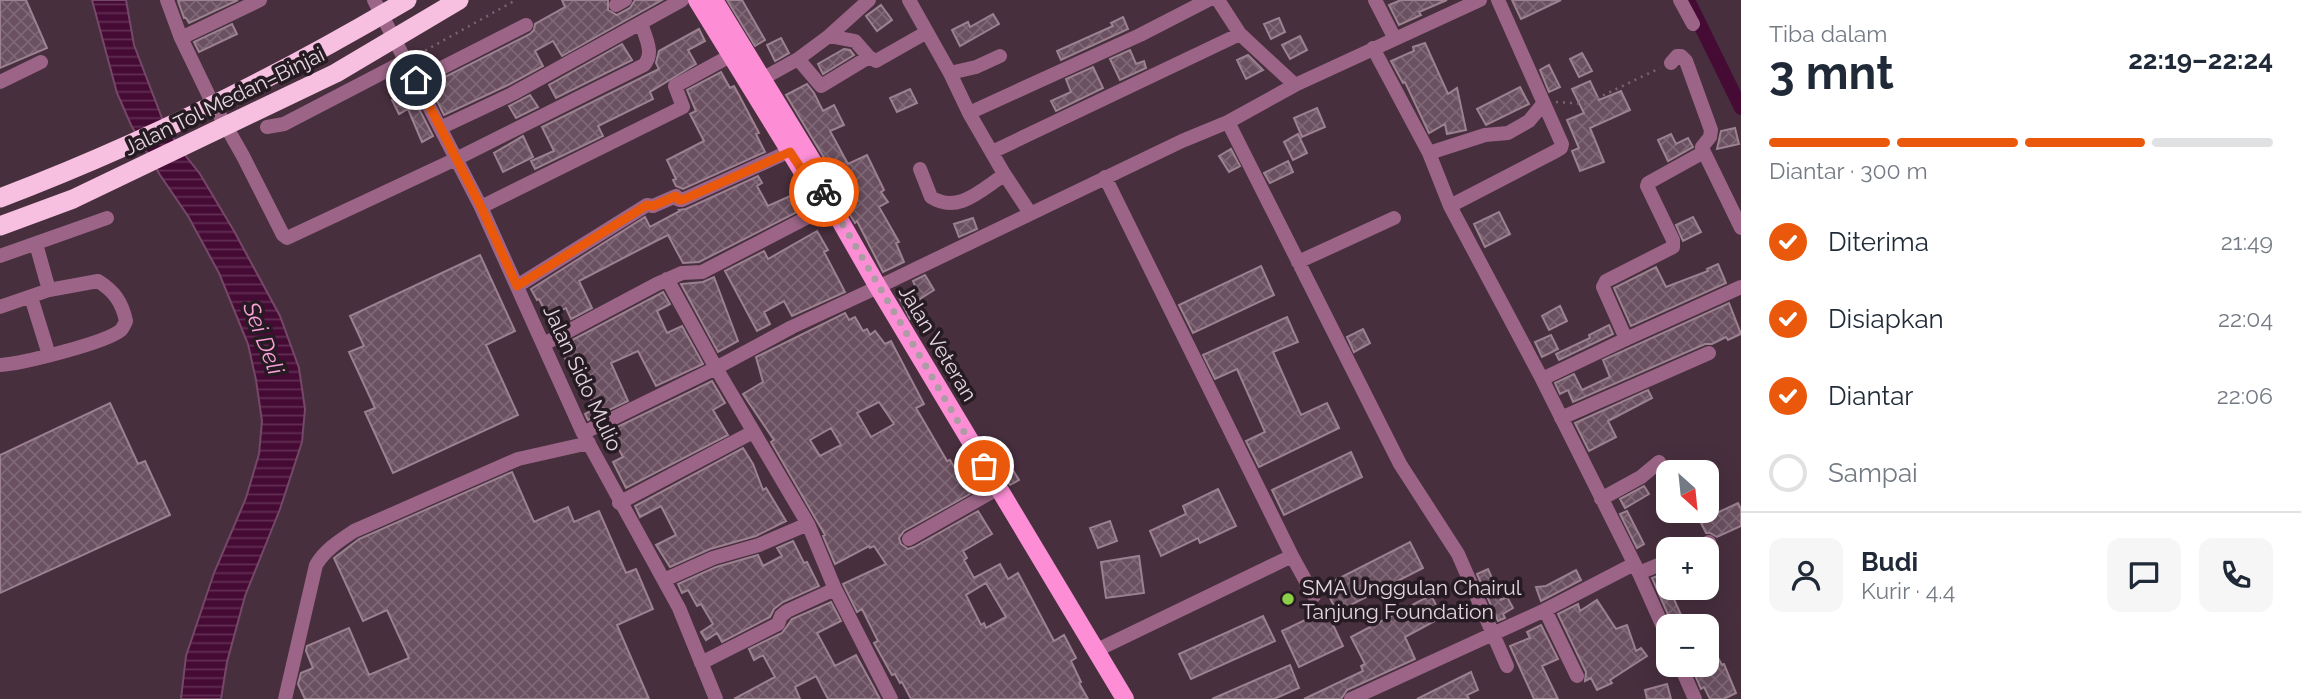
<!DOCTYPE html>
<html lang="id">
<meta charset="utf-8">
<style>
:root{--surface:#fff;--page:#f6f6f7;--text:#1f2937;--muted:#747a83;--line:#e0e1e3;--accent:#ea580c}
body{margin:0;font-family:Raleway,sans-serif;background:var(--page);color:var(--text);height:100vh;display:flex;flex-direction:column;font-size:26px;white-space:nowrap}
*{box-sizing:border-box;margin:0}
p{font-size:23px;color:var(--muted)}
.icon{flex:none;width:38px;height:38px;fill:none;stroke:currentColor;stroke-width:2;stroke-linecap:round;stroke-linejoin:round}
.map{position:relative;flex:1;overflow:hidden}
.details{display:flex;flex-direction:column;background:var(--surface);width:560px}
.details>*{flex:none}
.needle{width:46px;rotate:153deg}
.controls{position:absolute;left:1656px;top:460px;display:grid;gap:14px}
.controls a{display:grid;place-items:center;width:63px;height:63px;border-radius:14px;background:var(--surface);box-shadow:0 7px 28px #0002;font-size:35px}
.pin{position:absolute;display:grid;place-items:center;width:60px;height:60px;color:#fff;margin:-30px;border:4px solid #fff;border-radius:50%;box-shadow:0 2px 7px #0007}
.courier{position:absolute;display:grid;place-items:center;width:70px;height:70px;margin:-35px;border:5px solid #ea580c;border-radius:50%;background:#fff;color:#222;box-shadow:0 2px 9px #0007}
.summary em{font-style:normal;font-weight:700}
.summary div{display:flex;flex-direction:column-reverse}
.summary{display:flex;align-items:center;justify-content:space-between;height:119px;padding:0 28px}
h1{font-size:46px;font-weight:700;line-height:52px}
.bar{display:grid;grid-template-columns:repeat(4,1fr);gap:10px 7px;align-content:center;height:84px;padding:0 28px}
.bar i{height:9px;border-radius:5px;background:var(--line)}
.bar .selected{background:var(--accent)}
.bar p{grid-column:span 4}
.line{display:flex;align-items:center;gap:18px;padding:0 28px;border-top:2px solid var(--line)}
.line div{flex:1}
.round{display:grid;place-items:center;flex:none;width:74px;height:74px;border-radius:14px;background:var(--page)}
ol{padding:0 28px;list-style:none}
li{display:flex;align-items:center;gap:21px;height:77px}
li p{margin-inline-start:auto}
li .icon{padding:7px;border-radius:50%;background:var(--accent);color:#fff;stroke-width:4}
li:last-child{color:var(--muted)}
li i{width:38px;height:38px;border:4px solid var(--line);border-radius:50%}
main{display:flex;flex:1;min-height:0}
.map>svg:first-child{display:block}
.water{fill:url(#water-rules);stroke:#754868;stroke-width:2}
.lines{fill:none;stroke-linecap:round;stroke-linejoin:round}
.canal{stroke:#460b35;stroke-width:14}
.building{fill:url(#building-cross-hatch);stroke:#9d8191;stroke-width:2;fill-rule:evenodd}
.path{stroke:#7a6572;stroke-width:2.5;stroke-dasharray:2 5;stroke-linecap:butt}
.minor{stroke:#9c6587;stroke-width:14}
.major{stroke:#fd8ed6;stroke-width:18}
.highway-bridge{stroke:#f7c0e1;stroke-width:19}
.done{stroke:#ad9ba6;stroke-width:7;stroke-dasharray:0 12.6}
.route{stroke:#ea580c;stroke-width:9}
.poi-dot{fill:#8bce47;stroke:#261b22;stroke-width:2.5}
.labels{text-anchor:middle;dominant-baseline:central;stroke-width:7;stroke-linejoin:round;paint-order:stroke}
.street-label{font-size:21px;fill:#e4d5de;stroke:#261b22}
.poi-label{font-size:21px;fill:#e4d5de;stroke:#261b22;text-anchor:start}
.water-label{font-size:23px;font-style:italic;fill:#faa1d9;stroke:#261b22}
</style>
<main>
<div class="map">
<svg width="1741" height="699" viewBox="0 0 1741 699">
<defs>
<pattern id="water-rules" width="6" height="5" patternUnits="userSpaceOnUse" patternTransform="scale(1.75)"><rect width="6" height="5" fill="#460b35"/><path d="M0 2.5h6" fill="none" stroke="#612e52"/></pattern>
<pattern id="building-cross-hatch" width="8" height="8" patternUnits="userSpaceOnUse" patternTransform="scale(1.75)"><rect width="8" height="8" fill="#6a5060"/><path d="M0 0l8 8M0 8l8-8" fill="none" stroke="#7f6876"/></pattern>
</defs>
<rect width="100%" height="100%" fill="#472f3e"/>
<path class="water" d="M92 0H126L134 45 162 118 178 146 200 174 234 231 280 316 299 368 305 409 302 442 280 509 245 596 227 662 221 699H181L186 656 214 573 246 498 259 454 262 421 256 380 248 344 219 273 188 216 160 175 131 125 117 93Z"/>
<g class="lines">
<path class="canal" d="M1688 0 1741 108"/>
</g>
<path class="building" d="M0 0H26L47 48 0 68Z
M180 0H238L189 23 186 18H184L178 1Z
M562 0H608V10L617 15 630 8 635 0H662L562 56 553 41 535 51 543 66 508 85 444 115 429 85 530 34 534 30 535 24 565 7Z
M727 0H742L765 40 755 46Z
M1401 0H1447L1419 12 1421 15 1399 25 1389 5Z
M1512 0H1561L1521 19Z
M881 5 892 20 877 31 866 16Z
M993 14 999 24 960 46 952 30 968 22 970 27Z
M1123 17 1128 29 1061 60 1057 51 1113 26 1111 23Z
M1279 18 1285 32 1271 39 1264 24Z
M232 24 237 34 199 52 194 42Z
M699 29 705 41 688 50 696 64 650 92 653 99 598 126 603 136 535 169 531 161 554 151 542 127 659 69 656 63 659 51Z
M1300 36 1307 50 1290 59 1282 45Z
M781 38 789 53 775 61 767 45Z
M1425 43 1448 94 1457 88 1466 130 1447 134 1445 124 1429 133 1405 82 1403 83 1391 61 1414 51 1413 47Z
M622 44 632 60 556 98 549 85Z
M844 49 850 50 854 55 823 74 818 64Z
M1130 50 1136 64 1144 61 1146 68 1120 80 1110 59Z
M1582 53 1592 71 1579 77 1570 59Z
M1248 55 1263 70 1246 79 1237 60Z
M1549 65 1560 87 1549 92 1540 70Z
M1093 67 1103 88 1056 111 1051 101 1071 92 1066 79Z
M721 72 730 88 734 86 740 97 759 133 756 134 765 152 683 189 676 186 673 180 676 179 667 160 704 141 690 114 696 111 687 90Z
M1590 81 1599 100 1621 91 1630 110 1590 128 1604 162 1580 171 1572 151 1579 148 1567 120 1584 113 1572 89Z
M807 84 814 93 823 111 834 105 844 125 830 131 848 164 867 155 884 190 881 192 888 202 879 207 899 242 896 243 904 262 883 272 857 221 855 223 842 202 850 198 841 180 832 184 823 156 786 95Z
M1520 87 1529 104 1486 125 1477 109Z
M910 89 917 103 897 112 890 98Z
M410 91 433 136 422 142 408 109 399 114 392 100Z
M530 95 538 107 516 118 509 106Z
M1317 108 1325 127 1302 137 1294 118Z
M1735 128 1739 144 1717 149 1721 131Z
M1298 134 1307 153 1293 160 1284 142Z
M1671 134 1676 144 1688 138 1693 147 1668 161 1658 140Z
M523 136 533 157 503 172 494 153Z
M1231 149 1240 166 1229 172 1219 156Z
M1288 161 1293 172 1270 183 1264 173Z
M758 176 762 183 757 186 768 206 790 196 797 212 699 262 683 263 668 235 658 240 579 281 592 308 571 319 566 308 548 317 539 299 537 300 531 289 645 217 650 227 680 211 679 210 686 209Z
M1499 212 1510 234 1485 247 1474 224Z
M1693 217 1701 232 1683 241 1676 225Z
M973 218 977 229 959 237 954 224Z
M817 231 828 250 824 252 845 292 792 316 784 301 764 312 770 324 757 331 725 271 764 251 768 259Z
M480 255 515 331 486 345 518 415 393 473 365 412 375 408 349 352 364 346 350 316Z
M1718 264 1726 283 1631 326 1614 288 1656 267 1666 287 1708 271 1707 269Z
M1261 266 1274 295 1193 333 1179 305Z
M925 275 934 290 920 299 924 307 918 309 920 314 910 319 899 297 916 288 913 281Z
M714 277 738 341 718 352 681 284 703 282Z
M663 292 670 304 657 311 667 333 682 326 703 364 656 386 638 351 611 363 628 401 588 420 585 414 596 408 585 390 589 387 574 359 567 362 559 347Z
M1729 303 1741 334 1728 340 1726 337 1712 344H1705L1573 402 1568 390 1560 394 1555 383 1574 374 1582 390 1610 377 1603 360Z
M1560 306 1567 321 1549 330 1542 316Z
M845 313 849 320 855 317 863 331 867 329 870 335 875 331 885 344 891 341 924 404 916 408 947 461 950 460 970 494 904 531 899 538 901 544 908 549 914 547 978 511 992 534 963 551 967 558 964 560 974 578 1000 564 1008 579 1018 573 1054 641 1064 635 1076 658 1071 661 1081 682 1079 683 1088 699H911L902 682 900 683 895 674 892 675 874 643 878 641 862 609 857 612 843 584 886 564 874 546 870 548 869 546 835 564 823 536 825 535 771 442 774 440 743 394 763 382 756 357ZM879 402 894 424 871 437 857 413ZM831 428 841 445 820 456 810 440ZM986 583 1006 617 986 628 984 623 981 625 966 595Z
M1287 317 1298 342 1273 352 1301 415 1327 403 1339 428 1259 467 1246 441 1265 432 1237 369 1215 379 1203 355Z
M1609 325 1613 334 1559 360 1556 354 1590 338 1589 335Z
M1363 329 1370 343 1354 352 1347 337Z
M1551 335 1558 349 1542 357 1535 342Z
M712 381 725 403 713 410 728 435 626 488 613 462 623 457 609 431Z
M1648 390 1652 398 1608 421 1616 437 1589 451 1575 423Z
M110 403 138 464 145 461 170 515 0 593V455Z
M743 448 753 464 763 490 766 488 786 521 756 536 710 549 670 567 656 545 676 535 661 506 640 517 635 506Z
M1351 452 1362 477 1284 515 1272 490Z
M1006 459 1019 480 1010 485 998 465Z
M512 472 534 522 568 507 574 522 599 511 626 573 636 569 653 609 617 625 649 699H305L298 684 301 673 313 668 306 651 307 646 349 628 369 675 409 658 387 610 363 621 334 558 359 539Z
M1644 486 1649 494 1625 508 1620 499Z
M1218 489 1236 526 1200 543 1198 538 1161 556 1150 531 1186 514 1183 506Z
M1738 503 1741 509V526L1717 537 1710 533H1706L1700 521Z
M1627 511 1644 544 1637 548 1620 514Z
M1110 521 1117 541 1098 548 1090 528Z
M793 541 804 563 807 562 819 586 783 602 774 609 770 617 722 642 717 633 706 640 701 632 713 624 701 604 697 606 688 590 682 593 678 584 716 567 758 555 763 566 782 556 777 548Z
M1410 542 1423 568 1337 612 1324 586Z
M1139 556 1144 593 1106 598 1101 562Z
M1488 569 1501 600 1507 597 1513 608 1503 614 1505 618 1498 621 1477 574Z
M1576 570 1581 580 1541 601 1536 587 1546 586Z
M1668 572V588H1691L1673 597 1685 624 1680 626H1673L1652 578Z
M1431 595 1442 617 1405 637 1415 659 1347 690 1341 699H1304L1363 671 1361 666 1365 664 1351 637Z
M1597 600 1616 629 1627 625 1636 651 1641 648 1647 656 1610 680 1612 683 1597 690 1591 678 1585 681 1586 672 1558 614 1578 604 1580 611Z
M831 602 841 621 817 633 835 666 856 655 880 699H828L816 676 795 687 800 699H734L775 677 763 655 754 660 749 649 782 633 792 619Z
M1326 610 1343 646 1299 667 1282 631Z
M1263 616 1275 641 1191 679 1179 654Z
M1541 625 1558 659 1542 666 1558 699H1534L1510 646 1530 638 1527 632Z
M1717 656 1722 665 1724 664 1736 693 1724 699H1710L1704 687 1701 689 1692 668 1698 665H1706V661Z
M1290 665 1299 688 1274 699H1212Z
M1471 672 1478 690 1467 695 1469 699H1417Z
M1667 684 1671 699H1647L1645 690Z"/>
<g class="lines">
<path class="path" d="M419 54 516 0
M1556 102 1585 104 1660 68"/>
<path class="minor" d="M167 0 181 38 210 98 243 156 283 235 287 238 456 159 644 65C655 53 645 37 641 23
M374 0 481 207 583 433 679 608 716 699
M909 0 950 73 976 67 1000 56
M1218 0 1240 34 1295 85
M1375 0 1395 39
M1680 0 1693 24
M616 5 625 0
M829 36 855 41 869 57
M181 38 260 0
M1373 48 1429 153 1450 206 1542 379 1639 573 1668 638
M798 59 821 86 869 57 876 61 927 32
M1671 63 1677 56H1681L1686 61 1711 130 1710 137 1702 147 1703 150 1741 228
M950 73 969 113
M762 79 798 59 829 36 869 0
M416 81 526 25
M0 82 41 62
M1228 122 1400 464 1458 554 1507 666
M267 127 284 124 407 60
M440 128 512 94 682 0
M992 152 1240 34
M1429 153 1485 135 1508 133 1529 121 1543 104
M920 169 931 197C957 214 980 191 1001 177L1003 172 969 113 1140 35 1208 0
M1003 172 1030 213
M1450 206 1556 151 1561 148 1562 144 1498 0
M481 207 683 107 675 86 730 56
M36 244 49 290
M0 256 107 218
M1298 262 1394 218
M667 279 716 368 808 524 835 589 891 699
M517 286 647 205 653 206 676 196 679 200H682L790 151
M31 297 49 355
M0 307 49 290 98 281C114 291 122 302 126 321 126 322 122 329 121 330 106 343 20 364 0 365
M1626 339 1603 287 1606 281 1673 247V240L1647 186 1648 183 1704 152
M544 344 657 284 682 273 702 272 831 205
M1542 379 1626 339 1741 287
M1561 418 1709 353
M583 433 716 368 792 327 878 287 1182 141 1228 122 1295 85 1480 0
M1601 499 1641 477 1659 462
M619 503 753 432
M909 539 997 489
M1692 550 1709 542
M1292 556 1314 596
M1639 573 1668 561
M664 580 713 558 759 545 808 524
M1545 610 1577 676
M1095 651 1292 556 1105 177
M701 663 778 624 781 616 787 611 835 589
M1680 665 1695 699
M285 699 316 565C325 550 339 541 354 531L518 459 589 443
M1351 699 1545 610 1634 564"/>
<path class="major" d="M697 0 802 171 820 187
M714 0 813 162 822 189 878 287 1125 699"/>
<path class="highway-bridge" d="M0 198C142 144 277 77 407 0
M0 226 73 199 336 73 459 0"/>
</g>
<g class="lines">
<path class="done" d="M824 192 984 466"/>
<path class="route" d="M416 80 481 207 517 286 647 205 653 206 676 196 679 200H682L790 152 802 170 824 192"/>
</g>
<circle class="poi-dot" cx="1288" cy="599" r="7"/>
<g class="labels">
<g class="street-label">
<text transform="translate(224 101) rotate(-26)">Jalan Tol Medan–Binjai</text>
<text transform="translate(938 343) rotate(59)">Jalan Veteran</text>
<text transform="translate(583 378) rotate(65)">Jalan Sido Mulio</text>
</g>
<g class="poi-label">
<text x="1302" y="587">SMA Unggulan Chairul<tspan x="1302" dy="24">Tanjung Foundation</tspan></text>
</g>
<g class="water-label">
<text transform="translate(264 338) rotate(69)">Sei Deli</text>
</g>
</g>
</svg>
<div class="controls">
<a><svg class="needle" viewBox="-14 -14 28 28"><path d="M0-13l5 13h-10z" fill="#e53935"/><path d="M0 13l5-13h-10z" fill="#747a83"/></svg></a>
<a>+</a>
<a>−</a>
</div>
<div class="pin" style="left:984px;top:466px;background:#ea580c"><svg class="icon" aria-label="bag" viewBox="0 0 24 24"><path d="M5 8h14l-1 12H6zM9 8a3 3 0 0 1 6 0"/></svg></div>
<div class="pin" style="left:416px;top:80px;background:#1f2937"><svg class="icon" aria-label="home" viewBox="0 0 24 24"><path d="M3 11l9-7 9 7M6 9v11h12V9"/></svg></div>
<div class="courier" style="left:824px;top:192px"><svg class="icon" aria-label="bike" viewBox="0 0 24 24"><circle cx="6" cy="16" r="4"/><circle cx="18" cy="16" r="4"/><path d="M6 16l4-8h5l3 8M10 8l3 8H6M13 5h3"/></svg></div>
</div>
<section class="details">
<div class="summary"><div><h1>3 mnt</h1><p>Tiba dalam</p></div><em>22:19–22:24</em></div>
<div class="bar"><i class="selected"></i><i class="selected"></i><i class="selected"></i><i></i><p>Diantar · 300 m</p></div>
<ol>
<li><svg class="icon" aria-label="check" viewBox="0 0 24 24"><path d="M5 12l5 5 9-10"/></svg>Diterima<p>21:49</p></li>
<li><svg class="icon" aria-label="check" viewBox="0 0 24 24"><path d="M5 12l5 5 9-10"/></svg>Disiapkan<p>22:04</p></li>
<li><svg class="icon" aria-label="check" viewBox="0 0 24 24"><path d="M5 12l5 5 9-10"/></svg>Diantar<p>22:06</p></li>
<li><i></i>Sampai</li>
</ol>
<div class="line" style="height:126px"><a class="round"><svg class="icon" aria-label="person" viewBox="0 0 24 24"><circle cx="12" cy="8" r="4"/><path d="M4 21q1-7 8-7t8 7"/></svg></a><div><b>Budi</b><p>Kurir · 4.4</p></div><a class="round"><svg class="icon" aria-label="chat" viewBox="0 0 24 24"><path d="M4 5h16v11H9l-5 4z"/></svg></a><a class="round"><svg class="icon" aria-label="phone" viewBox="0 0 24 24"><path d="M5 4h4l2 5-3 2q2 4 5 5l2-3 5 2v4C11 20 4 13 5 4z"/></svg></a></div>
</section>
</main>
